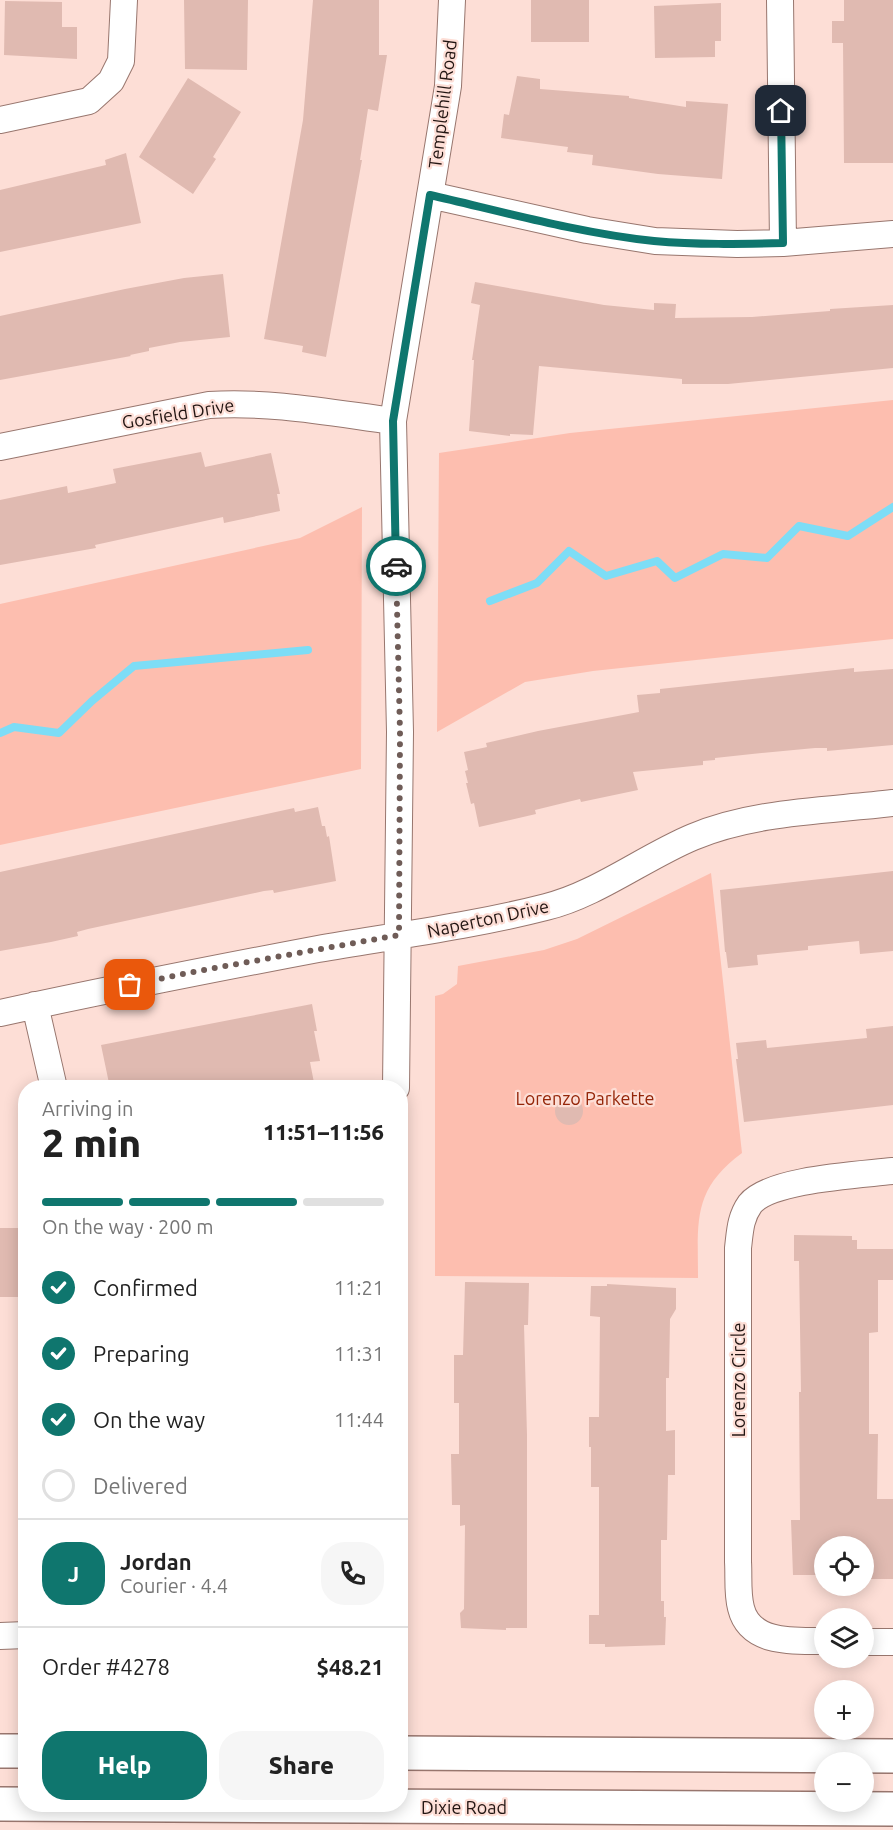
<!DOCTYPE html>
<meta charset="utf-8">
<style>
:root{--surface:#fff;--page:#f6f6f6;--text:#222;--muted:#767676;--line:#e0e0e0;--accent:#0f766e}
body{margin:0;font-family:Ubuntu,sans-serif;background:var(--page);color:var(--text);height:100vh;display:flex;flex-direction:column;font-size:22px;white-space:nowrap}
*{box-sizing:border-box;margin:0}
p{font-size:20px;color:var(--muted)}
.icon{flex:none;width:33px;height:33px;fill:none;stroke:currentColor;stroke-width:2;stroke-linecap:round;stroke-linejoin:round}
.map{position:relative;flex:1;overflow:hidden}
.sheet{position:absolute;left:18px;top:1080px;width:390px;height:732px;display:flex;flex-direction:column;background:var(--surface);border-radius:24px;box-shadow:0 3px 15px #0003}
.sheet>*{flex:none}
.buttons{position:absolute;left:814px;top:1536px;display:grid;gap:12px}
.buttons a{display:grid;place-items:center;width:60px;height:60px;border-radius:50%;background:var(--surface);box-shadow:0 3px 15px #0003;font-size:30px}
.pin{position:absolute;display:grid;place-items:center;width:51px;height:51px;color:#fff;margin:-26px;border-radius:12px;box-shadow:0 3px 9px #0006}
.courier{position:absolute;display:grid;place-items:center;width:60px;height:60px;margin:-30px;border:4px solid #0f766e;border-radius:50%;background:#fff;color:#222;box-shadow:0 2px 8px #0007}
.summary em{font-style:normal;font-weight:800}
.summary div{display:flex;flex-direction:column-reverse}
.summary{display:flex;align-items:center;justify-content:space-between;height:102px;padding:0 24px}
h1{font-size:39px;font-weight:800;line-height:45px}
.bar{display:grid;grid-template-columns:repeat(4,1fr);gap:9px 6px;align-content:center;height:72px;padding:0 24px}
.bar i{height:8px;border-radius:4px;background:var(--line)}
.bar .on{background:var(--accent)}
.bar p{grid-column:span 4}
.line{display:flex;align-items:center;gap:15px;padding:0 24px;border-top:2px solid var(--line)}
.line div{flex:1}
.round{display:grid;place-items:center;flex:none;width:63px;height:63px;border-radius:24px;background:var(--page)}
ol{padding:0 24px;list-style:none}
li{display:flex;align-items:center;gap:18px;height:66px}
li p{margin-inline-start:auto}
li .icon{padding:6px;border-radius:50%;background:var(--accent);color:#fff;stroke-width:4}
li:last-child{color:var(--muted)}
li i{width:33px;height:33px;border:3px solid var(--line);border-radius:50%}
.button{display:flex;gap:12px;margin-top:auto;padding:12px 24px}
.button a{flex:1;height:69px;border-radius:24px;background:var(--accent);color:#fff;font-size:24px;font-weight:800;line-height:69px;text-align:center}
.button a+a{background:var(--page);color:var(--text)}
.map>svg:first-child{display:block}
.green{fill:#fdbeaf}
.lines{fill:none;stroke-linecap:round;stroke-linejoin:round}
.stream{stroke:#7dddf6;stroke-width:8}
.building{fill:#e0bab1}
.street-casing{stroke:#98766e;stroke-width:28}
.secondary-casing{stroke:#98766e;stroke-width:36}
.street{stroke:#fff;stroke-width:26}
.secondary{stroke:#fff;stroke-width:33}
.done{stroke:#6f5c57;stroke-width:6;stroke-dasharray:0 10.8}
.route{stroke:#0f766e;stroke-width:8}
.labels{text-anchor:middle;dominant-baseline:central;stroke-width:4.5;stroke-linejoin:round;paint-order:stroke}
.street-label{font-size:18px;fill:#231613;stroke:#fdded6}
.park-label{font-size:18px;fill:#952609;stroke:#fdded6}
</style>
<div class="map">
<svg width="893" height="1830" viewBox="0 0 893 1830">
<rect width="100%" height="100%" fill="#fdded6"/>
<path class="green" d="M893 400V639L593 671 525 682 437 732 439 453 570 433Z
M362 507 361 769 0 845V604L300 538Z
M711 873 742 1153C692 1190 698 1221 698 1278L435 1276V996L443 994 457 984 458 966 544 950 577 939Z"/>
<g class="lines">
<path class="stream" d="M490 601 537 583 569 551 606 576 657 561 675 578 723 554 767 558 799 526 848 536 893 507
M0 733 14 727 59 733 92 701 134 666 308 650"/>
</g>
<path class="building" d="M184 0H248L247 70 185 69Z
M313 0H379V55H387L378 111 368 109 360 160H362L326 357 302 352 303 346 264 339 303 120Z
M531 0H589V42H531Z
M844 0H893V163H844L843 43H832V21H844Z
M5 1 62 2V27H77V59L4 55Z
M721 3V41H715V57L655 58 654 6Z
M517 76 540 79V89L629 96V98L686 107V101L728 104 722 179 658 174 592 165 593 155 567 152 568 147 501 138 504 114 509 115Z
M188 78 241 112 213 157 216 159 193 194 139 157Z
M126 153 141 223 0 252V190L106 165 105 160Z
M223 274 230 337 180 342 149 348V351L130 355 131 356 0 380V316L125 289 184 278Z
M475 282 604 305 654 310V303L676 304 675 318 752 317 830 311V309L893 305V368L728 384H682V379L539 366 533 435 510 434V436L469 431 474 360H472L480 305 471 303Z
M201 452 205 467 271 453 280 494H277L280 511 224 523 223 517 95 545 96 548 0 565V500L67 486 68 493 116 483 113 469Z
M854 668V672L893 669V745L827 751V748H815L752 754 715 758V760L703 761V765L633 772 638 790 581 802 580 799 535 810 536 814 479 827 474 803 471 804 466 783H468L465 771 468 770 464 752 487 747 486 743 538 731 639 712 637 695 660 693V689Z
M318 807 322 826H325L327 837 329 836 336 881 274 893 273 890 264 891 88 929 77 932 78 936 51 942 0 951V872L294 808 295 812Z
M893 871V951L860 954 859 941 808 946V950L757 955 758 965 728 968 726 952H725L720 890Z
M312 1004 317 1031H314L320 1061 310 1062 315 1088H110L101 1045Z
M893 1026V1105L744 1122 736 1059H738L736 1043 766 1040 767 1048 867 1038 866 1029Z
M555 1111a14 14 0 1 1 28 0a14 14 0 1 1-28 0Z
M0 1228H21L22 1297H0Z
M794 1235 852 1236V1240H857V1249H893V1280H878V1332L869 1333V1434H878L877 1499H893V1579H864V1546H825V1575H793L791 1520H800L799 1392H801L799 1261H794Z
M465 1282 529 1283 528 1325H524L527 1435V1628H506V1630L461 1628 460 1613 464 1609 465 1525 460 1526V1505H452L451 1454H459V1403H454V1355H463Z
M607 1284 676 1288V1309L670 1319 669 1378H666V1431L675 1430V1475H668L667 1540H661V1601H664V1617H666L665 1645 605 1647V1644H589V1615H599V1487H591V1447H589V1417H599L600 1317 590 1316 591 1286H607Z"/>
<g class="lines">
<defs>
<path id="street" d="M780 0 783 243
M0 120 89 101 111 81 121 61 124 0
M430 195 587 230 655 241 737 244 783 243 893 234
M0 447 209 405C271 401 332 413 393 421
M35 1005 54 1088
M0 1013C106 990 212 969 318 949 394 936 472 926 546 907 596 895 645 857 693 837 755 811 827 811 893 803
M396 1088 400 732 393 421 448 86 452 0
M0 1636 26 1635
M825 1641C796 1641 750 1645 741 1608 737 1593 739 1577 738 1562V1248C740 1232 740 1218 750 1204 770 1179 860 1175 893 1171
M864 1642H893"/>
<path id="secondary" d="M0 1751H26
M400 1753 893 1756
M0 1804 893 1809"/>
</defs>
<use href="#street" class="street-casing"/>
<use href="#secondary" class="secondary-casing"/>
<use href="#street" class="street"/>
<use href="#secondary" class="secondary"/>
</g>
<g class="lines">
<path class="done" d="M130 985 198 971 399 935 400 732 396 566"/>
<path class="route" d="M396 566 393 421 430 195C504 212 579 233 654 241 697 245 740 244 783 243L781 111"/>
</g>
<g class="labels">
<g class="street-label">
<text transform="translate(442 104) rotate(-83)">Templehill Road</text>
<text transform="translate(178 413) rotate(-9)">Gosfield Drive</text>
<text transform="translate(488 918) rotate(-12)">Naperton Drive</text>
<text transform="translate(738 1380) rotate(-90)">Lorenzo Circle</text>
<text x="464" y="1807">Dixie Road</text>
</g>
<g class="park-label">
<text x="585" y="1098">Lorenzo Parkette</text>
</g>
</g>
</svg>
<div class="buttons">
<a><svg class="icon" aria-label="locate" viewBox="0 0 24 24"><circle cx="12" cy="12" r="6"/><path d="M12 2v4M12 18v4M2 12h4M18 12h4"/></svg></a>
<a><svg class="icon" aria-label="layers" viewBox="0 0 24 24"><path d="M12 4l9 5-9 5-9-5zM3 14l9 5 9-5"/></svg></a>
<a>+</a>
<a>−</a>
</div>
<div class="pin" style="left:130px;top:985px;background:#ea580c"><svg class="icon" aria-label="bag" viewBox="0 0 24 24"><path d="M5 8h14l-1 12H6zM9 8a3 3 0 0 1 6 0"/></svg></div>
<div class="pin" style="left:781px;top:111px;background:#1f2937"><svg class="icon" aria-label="home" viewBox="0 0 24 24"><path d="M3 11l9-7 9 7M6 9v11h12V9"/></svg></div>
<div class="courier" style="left:396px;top:566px"><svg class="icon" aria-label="car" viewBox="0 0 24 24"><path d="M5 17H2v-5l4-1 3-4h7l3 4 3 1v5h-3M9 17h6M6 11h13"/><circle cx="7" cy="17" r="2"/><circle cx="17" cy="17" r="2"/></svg></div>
<section class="sheet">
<div class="summary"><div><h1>2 min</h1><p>Arriving in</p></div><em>11:51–11:56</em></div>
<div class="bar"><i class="on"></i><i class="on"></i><i class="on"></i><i></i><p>On the way · 200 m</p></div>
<ol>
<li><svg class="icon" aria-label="check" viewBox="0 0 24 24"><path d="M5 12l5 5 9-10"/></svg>Confirmed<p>11:21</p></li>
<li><svg class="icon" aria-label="check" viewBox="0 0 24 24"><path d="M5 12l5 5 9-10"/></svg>Preparing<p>11:31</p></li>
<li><svg class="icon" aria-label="check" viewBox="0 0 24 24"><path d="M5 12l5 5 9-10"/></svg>On the way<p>11:44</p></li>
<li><i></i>Delivered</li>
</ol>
<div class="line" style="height:108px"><b class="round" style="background:var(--accent);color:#fff">J</b><div><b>Jordan</b><p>Courier · 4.4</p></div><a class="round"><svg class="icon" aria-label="phone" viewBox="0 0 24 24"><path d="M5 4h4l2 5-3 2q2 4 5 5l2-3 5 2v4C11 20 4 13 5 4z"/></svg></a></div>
<div class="line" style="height:78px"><div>Order #4278</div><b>$48.21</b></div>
<div class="button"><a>Help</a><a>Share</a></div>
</section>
</div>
